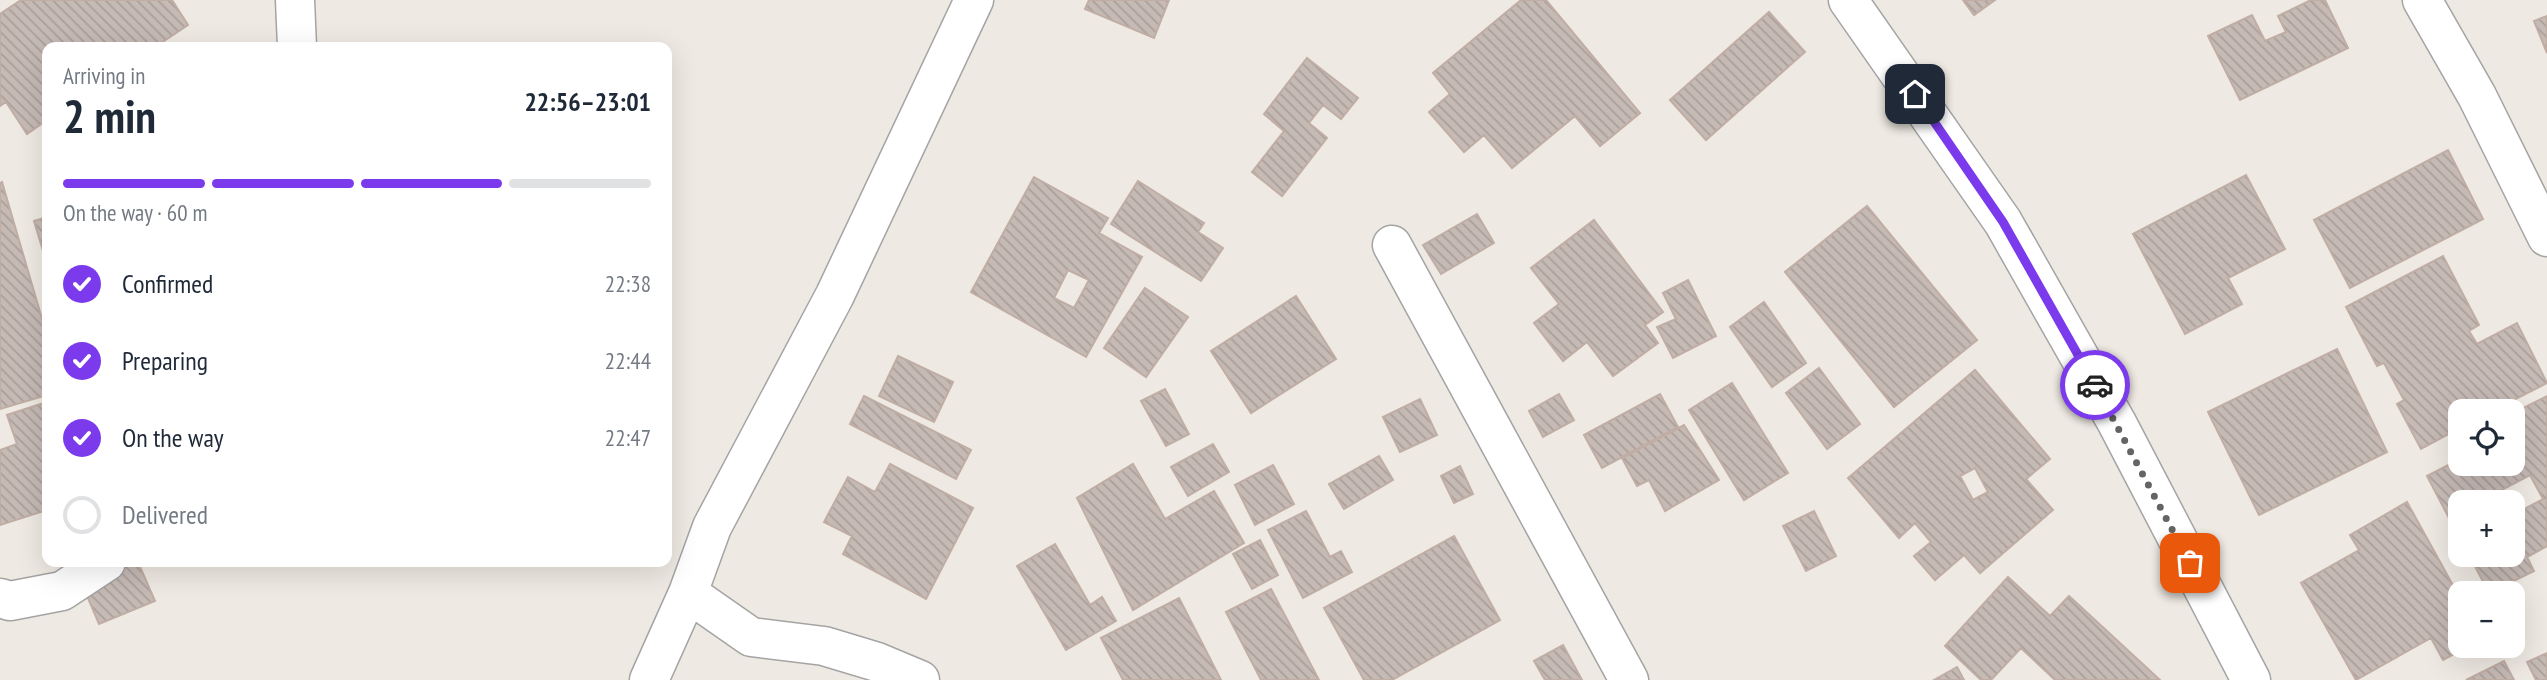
<!DOCTYPE html>
<meta charset="utf-8">
<style>
:root{--surface:#fff;--page:#f6f6f7;--text:#1f2937;--muted:#747a83;--line:#e0e1e3;--accent:#7c3aed}
body{margin:0;font-family:"PT Sans Narrow",sans-serif;background:var(--page);color:var(--text);height:100vh;display:flex;flex-direction:column;font-size:26px;white-space:nowrap}
*{box-sizing:border-box;margin:0}
p{font-size:23px;color:var(--muted)}
.icon{flex:none;width:38px;height:38px;fill:none;stroke:currentColor;stroke-width:2;stroke-linecap:round;stroke-linejoin:round}
.map{position:relative;flex:1;overflow:hidden}
.drawer{position:absolute;left:42px;top:42px;width:630px;height:525px;display:flex;flex-direction:column;background:var(--surface);border-radius:14px;box-shadow:0 7px 28px #0002}
.drawer>*{flex:none}
.tools{position:absolute;left:2448px;top:399px;display:grid;gap:14px}
.tools a{display:grid;place-items:center;width:77px;height:77px;border-radius:14px;background:var(--surface);box-shadow:0 7px 28px #0002;font-size:35px}
.pin{position:absolute;display:grid;place-items:center;width:60px;height:60px;color:#fff;margin:-30px;border-radius:14px;box-shadow:0 4px 10px #0006}
.courier{position:absolute;display:grid;place-items:center;width:70px;height:70px;margin:-35px;border:5px solid #7c3aed;border-radius:50%;background:#fff;color:#222;box-shadow:0 2px 9px #0007}
.headline em{font-style:normal;font-weight:700}
.headline div{display:flex;flex-direction:column-reverse}
.headline{display:flex;align-items:center;justify-content:space-between;height:119px;padding:0 21px}
h1{font-size:46px;font-weight:700;line-height:52px}
.bar{display:grid;grid-template-columns:repeat(4,1fr);gap:10px 7px;align-content:center;height:84px;padding:0 21px}
.bar i{height:9px;border-radius:5px;background:var(--line)}
.bar .on{background:var(--accent)}
.bar p{grid-column:span 4}
ol{padding:0 21px;list-style:none}
li{display:flex;align-items:center;gap:21px;height:77px}
li p{margin-inline-start:auto}
li .icon{padding:7px;border-radius:50%;background:var(--accent);color:#fff;stroke-width:4}
li:last-child{color:var(--muted)}
li i{width:38px;height:38px;border:4px solid var(--line);border-radius:50%}
.map>svg:first-child{display:block}
.building{fill:url(#building-back-hatch);stroke:#c0ada4;stroke-width:2;fill-rule:evenodd}
.lines{fill:none;stroke-linecap:round;stroke-linejoin:round}
.minor-casing{stroke:#a4a4a4;stroke-width:41}
.minor{stroke:#fff;stroke-width:38}
.done{stroke:#666462;stroke-width:7;stroke-dasharray:0 12.6}
.route{stroke:#7c3aed;stroke-width:9}
</style>
<div class="map">
<svg width="2547" height="680" viewBox="0 0 2547 680">
<defs>
<pattern id="building-back-hatch" width="6" height="6" patternUnits="userSpaceOnUse" patternTransform="scale(1.75)"><rect width="6" height="6" fill="#c6bab5"/><path d="M-1 5l2 2M0 0l6 6M5-1l2 2" fill="none" stroke="#aa9f9b"/></pattern>
</defs>
<rect width="100%" height="100%" fill="#eee9e2"/>
<path class="building" d="M21 0H172L188 25 155 47H47V120L27 134 6 102 0 106V14Z
M1089 0H1169L1154 38 1085 9Z
M1521 0H1546L1640 113 1600 146 1575 116 1512 168 1484 135 1464 152 1429 112 1450 94 1433 73Z
M1963 0H1995L1974 15Z
M2311 0H2325L2348 48 2240 100 2208 36 2252 15 2265 41 2286 32 2278 16Z
M1769 12 1805 52 1706 140 1670 100Z
M2547 16V53L2534 21Z
M1307 58 1358 98 1341 119 1323 105 1309 123 1327 138 1282 196 1252 172 1284 131 1264 114Z
M2448 150 2483 219 2350 288 2314 220Z
M2246 175 2285 249 2228 278 2242 304 2185 334 2133 234Z
M1034 177 1108 218 1099 233 1142 257 1086 357 971 292ZM1068 270 1089 280 1074 308 1054 298Z
M1138 181 1204 223 1198 232 1223 248 1201 281 1111 224Z
M2 182 47 336V395L0 409V183Z
M1867 206 1977 340 1894 407 1785 272Z
M1477 214 1494 243 1441 274 1423 245Z
M47 217V264L34 221Z
M1594 220 1663 312 1645 325 1658 343 1613 376 1587 342 1563 361 1534 323 1559 304 1531 268Z
M2443 256 2479 325 2469 331 2477 344 2517 323 2547 383 2492 411H2460V428L2421 449 2397 404 2404 400 2384 363 2377 366 2346 307Z
M1688 280 1716 336 1673 358 1657 327 1676 319 1663 293Z
M1145 288 1188 317 1146 377 1104 348Z
M1296 296 1336 359 1251 413 1211 351Z
M1764 302 1806 363 1772 387 1730 327Z
M2337 349 2387 452 2259 515 2208 412Z
M898 356 953 382 934 422 879 396Z
M1819 368 1860 424 1827 449 1786 393Z
M1975 370 2050 459 2026 479 2053 510 1980 573 1964 555 1935 580 1914 556 1931 542 1915 523 1899 538 1848 478ZM1975 468 1988 492 1973 500 1960 476Z
M1732 383 1788 473 1744 500 1689 410Z
M1165 389 1189 434 1166 446 1141 401Z
M1559 394 1574 420 1543 437 1529 411Z
M1660 394 1678 427 1602 468 1584 435Z
M864 396 971 450 956 479 850 424Z
M2547 396V546L2527 557 2534 571 2489 593 2469 555H2513V515L2543 499 2530 475 2492 495 2496 502H2460V539L2427 476 2460 459V464H2513V413Z
M1420 399 1437 435 1400 452 1383 417Z
M47 402V510L0 525V450L17 444 7 415Z
M1684 425 1719 480 1665 511 1649 480 1637 486 1622 458Z
M1213 444 1229 472 1188 496 1171 467Z
M1379 456 1393 480 1344 509 1329 484Z
M890 464 973 508 926 599 843 554 852 536 824 522 848 477 875 492Z
M1133 464 1165 519 1214 491 1244 543 1133 610 1077 498Z
M1273 465 1294 504 1255 525 1235 485Z
M1460 466 1473 494 1454 503 1441 476Z
M2407 502 2460 598V646H2469L2443 660 2431 638 2356 680 2301 583 2359 550 2350 535Z
M1306 511 1330 557 1341 551 1352 572 1303 598 1268 530Z
M1814 511 1836 556 1806 571 1783 526Z
M1454 536 1500 620 1392 680H1364L1324 608Z
M1260 540 1278 575 1252 589 1233 554Z
M1055 544 1090 605 1102 597 1116 621 1066 650 1017 566Z
M135 562H138L155 601 99 624 82 584Z
M2008 577 2050 616 2069 596 2160 680H2055L2021 648 1991 680H1981L1945 646Z
M1271 589 1319 680H1261L1226 612Z
M1179 598 1221 680H1123L1101 638Z
M1563 645 1582 680H1545L1534 661Z
M2547 653V680H2536L2527 662Z
M2504 661 2514 680H2466Z
M1957 667 1964 680H1934Z"/>
<g class="lines">
<defs>
<path id="minor" d="M295 0 297 47
M1848 0 2003 222 2117 423 2251 680
M2422 0 2477 96 2547 237
M1392 245 1629 680
M0 598 10 601 62 591 106 562
M649 680 688 593
M920 680 877 662 824 646 751 637 688 593 712 527 835 295 974 0"/>
</defs>
<use href="#minor" class="minor-casing"/>
<use href="#minor" class="minor"/>
</g>
<g class="lines">
<path class="done" d="M2095 385 2190 563"/>
<path class="route" d="M1915 94 2003 222 2095 385"/>
</g>
</svg>
<div class="tools">
<a><svg class="icon" aria-label="locate" viewBox="0 0 24 24"><circle cx="12" cy="12" r="6"/><path d="M12 2v4M12 18v4M2 12h4M18 12h4"/></svg></a>
<a>+</a>
<a>−</a>
</div>
<div class="pin" style="left:2190px;top:563px;background:#ea580c"><svg class="icon" aria-label="bag" viewBox="0 0 24 24"><path d="M5 8h14l-1 12H6zM9 8a3 3 0 0 1 6 0"/></svg></div>
<div class="pin" style="left:1915px;top:94px;background:#1f2937"><svg class="icon" aria-label="home" viewBox="0 0 24 24"><path d="M3 11l9-7 9 7M6 9v11h12V9"/></svg></div>
<div class="courier" style="left:2095px;top:385px"><svg class="icon" aria-label="car" viewBox="0 0 24 24"><path d="M5 17H2v-5l4-1 3-4h7l3 4 3 1v5h-3M9 17h6M6 11h13"/><circle cx="7" cy="17" r="2"/><circle cx="17" cy="17" r="2"/></svg></div>
<section class="drawer">
<div class="headline"><div><h1>2 min</h1><p>Arriving in</p></div><em>22:56–23:01</em></div>
<div class="bar"><i class="on"></i><i class="on"></i><i class="on"></i><i></i><p>On the way · 60 m</p></div>
<ol>
<li><svg class="icon" aria-label="check" viewBox="0 0 24 24"><path d="M5 12l5 5 9-10"/></svg>Confirmed<p>22:38</p></li>
<li><svg class="icon" aria-label="check" viewBox="0 0 24 24"><path d="M5 12l5 5 9-10"/></svg>Preparing<p>22:44</p></li>
<li><svg class="icon" aria-label="check" viewBox="0 0 24 24"><path d="M5 12l5 5 9-10"/></svg>On the way<p>22:47</p></li>
<li><i></i>Delivered</li>
</ol>
</section>
</div>
